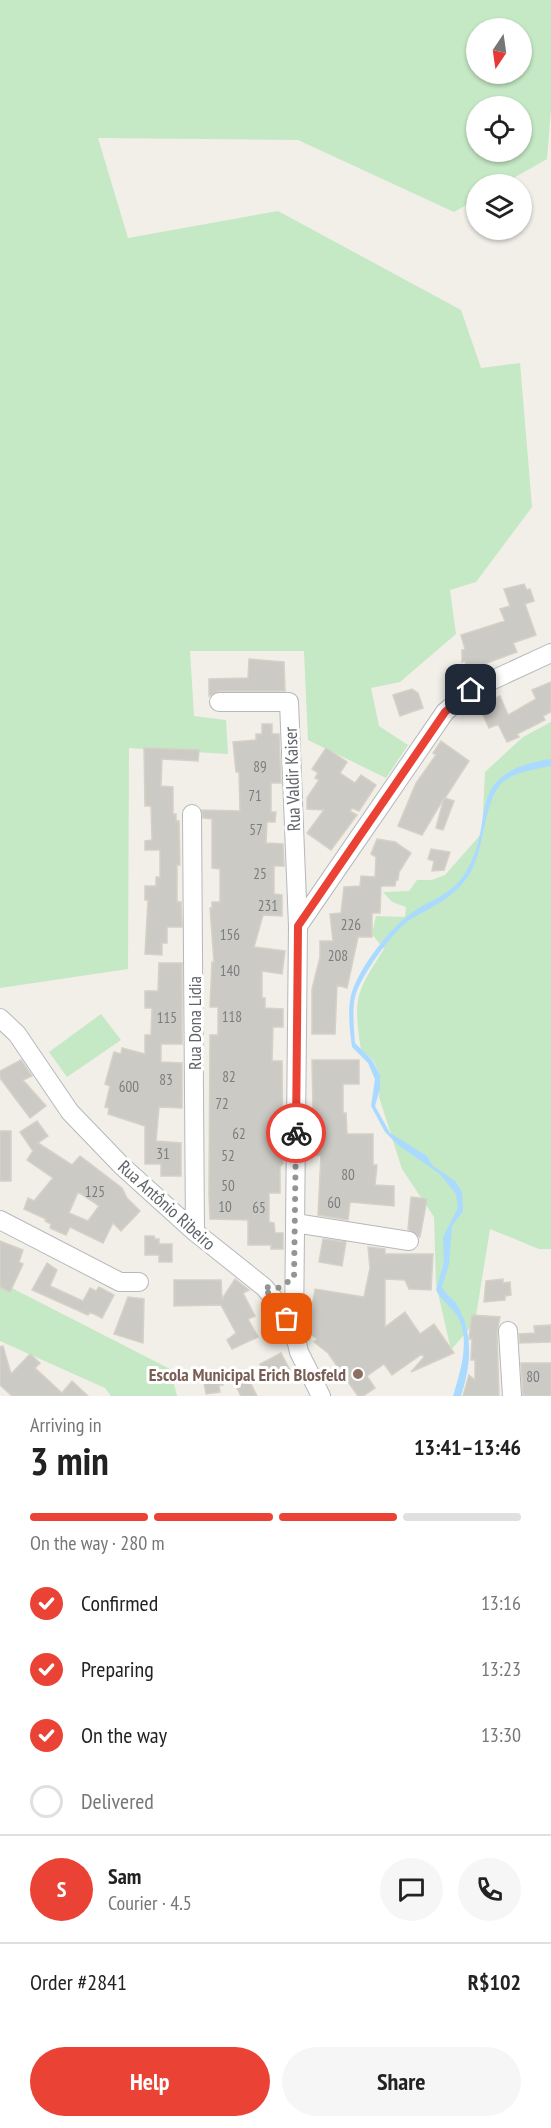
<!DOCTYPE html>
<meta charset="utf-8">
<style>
:root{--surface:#fff;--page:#f6f6f6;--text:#222;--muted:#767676;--line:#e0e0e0;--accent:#ea4335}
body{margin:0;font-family:"PT Sans Narrow",sans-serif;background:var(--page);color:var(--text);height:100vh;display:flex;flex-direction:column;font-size:22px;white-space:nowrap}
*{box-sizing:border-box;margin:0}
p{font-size:20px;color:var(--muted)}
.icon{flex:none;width:33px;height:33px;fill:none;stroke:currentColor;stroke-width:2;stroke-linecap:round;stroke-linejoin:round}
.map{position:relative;height:1396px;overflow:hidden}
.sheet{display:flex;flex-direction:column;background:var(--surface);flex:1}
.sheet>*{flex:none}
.needle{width:39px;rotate:193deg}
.tools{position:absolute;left:466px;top:18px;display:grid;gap:12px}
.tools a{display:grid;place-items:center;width:66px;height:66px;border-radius:50%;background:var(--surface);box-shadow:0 2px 4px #0004;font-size:30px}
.pin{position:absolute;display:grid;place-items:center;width:51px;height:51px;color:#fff;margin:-26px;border-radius:12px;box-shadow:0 3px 9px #0006}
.courier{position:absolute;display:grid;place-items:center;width:60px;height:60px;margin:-30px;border:4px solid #ea4335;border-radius:50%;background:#fff;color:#222;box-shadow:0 2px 8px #0007}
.overview em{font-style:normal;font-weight:600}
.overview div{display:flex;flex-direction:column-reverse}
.overview{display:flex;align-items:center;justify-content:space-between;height:102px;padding:0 30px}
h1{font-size:39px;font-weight:600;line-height:45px}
.bar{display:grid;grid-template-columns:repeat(4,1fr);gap:9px 6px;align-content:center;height:72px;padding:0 30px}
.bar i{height:8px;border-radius:4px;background:var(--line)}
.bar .active{background:var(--accent)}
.bar p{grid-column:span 4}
.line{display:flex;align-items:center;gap:15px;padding:0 30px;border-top:2px solid var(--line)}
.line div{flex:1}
.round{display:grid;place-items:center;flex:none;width:63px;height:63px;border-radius:32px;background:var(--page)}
ol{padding:0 30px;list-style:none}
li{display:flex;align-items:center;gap:18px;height:66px}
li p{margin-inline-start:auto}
li .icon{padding:6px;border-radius:50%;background:var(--accent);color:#fff;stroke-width:4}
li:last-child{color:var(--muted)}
li i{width:33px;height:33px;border:3px solid var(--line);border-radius:50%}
.button{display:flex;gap:12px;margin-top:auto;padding:12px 30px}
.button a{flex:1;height:69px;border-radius:36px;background:var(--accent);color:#fff;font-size:24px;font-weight:600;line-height:69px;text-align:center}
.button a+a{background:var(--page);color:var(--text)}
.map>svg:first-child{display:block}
.green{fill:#c5e8c5;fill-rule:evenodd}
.water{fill:#aadaff}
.building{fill:#cccac5;stroke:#d6d1c6;stroke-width:1.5;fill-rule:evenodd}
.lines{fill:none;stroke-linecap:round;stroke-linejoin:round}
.minor-casing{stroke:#b5b8bc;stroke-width:20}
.minor{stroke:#fff;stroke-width:18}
.done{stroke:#929495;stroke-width:6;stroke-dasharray:0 10.8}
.route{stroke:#ea4335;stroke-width:8}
.education-dot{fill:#8d6e63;stroke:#fff;stroke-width:2}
.labels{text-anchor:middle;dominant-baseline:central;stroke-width:6;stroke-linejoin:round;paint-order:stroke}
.number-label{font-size:15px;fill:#7a7d7f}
.street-label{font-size:18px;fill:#5f6368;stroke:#fff}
.education-label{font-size:18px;font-weight:bold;fill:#785e54;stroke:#fff;text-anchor:end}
</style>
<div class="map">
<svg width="551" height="1396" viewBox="0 0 551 1396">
<rect width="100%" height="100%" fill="#f1efe8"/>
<path class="green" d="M0 0H551V109L547 159 503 184H477V199L454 212 298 140 98 138 128 238 278 211 461 310 481 368 520 363 532 507 476 582 450 590 456 634 400 682 371 688 379 726 408 745 386 778 308 740 304 651H190L194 716 226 720 228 754 129 748 128 969 0 988ZM477 28H522V74H477ZM477 106H522V152H477Z
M551 722V1249H539L490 1229 475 1322 451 1350 436 1284 434 1217 402 1169 379 1097 380 1075 373 1060 361 1050C353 997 356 993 384 949L372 934 376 916 405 917 406 907 392 902 383 892 409 891 417 880H432L445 875 482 833 485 772 523 737Z
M101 1014 121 1040 67 1077 49 1052Z
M0 1282 170 1369 177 1396H111L105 1388 0 1341Z"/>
<path class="water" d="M551 759V766C537 769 519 771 507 779 481 795 487 854 466 879 451 899 432 907 411 919 393 930 360 977 355 997 352 1009 354 1030 355 1043L372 1060 380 1075V1089L375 1106 390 1133 427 1156 432 1165 455 1181 462 1192 463 1211 452 1226 449 1264 442 1287C445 1295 453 1298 457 1305 474 1334 471 1365 461 1396H453C460 1373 470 1342 459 1319 453 1307 441 1301 436 1290L444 1263 443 1237 458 1208 456 1194 440 1174 398 1145 385 1132 371 1106 375 1079 368 1063 352 1047C350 1033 348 1014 350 1001 353 975 388 930 409 915 427 901 450 896 464 875 500 820 458 774 551 759Z"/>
<path class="building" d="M524 584 527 590 530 589 534 601 525 604 536 635 513 643 517 652 468 670 465 661 462 662V650L465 649 461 635 505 621 500 609 510 606 504 589Z
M249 659 284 662 285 691H219L209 696V679L248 678Z
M551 682V712L543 716 545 720 517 734 519 737 507 742 498 724 489 728 479 706 500 696 508 715 536 699 532 690Z
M412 689 418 693 423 708 400 716 393 695Z
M262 724H272V734H279L281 783H271V812H276L275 822H267L266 843 283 844 284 866H274V894L282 895V916L263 915 254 947 285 951 282 974 262 971V998H265V1008L283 1009V1027H273L272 1061H282L283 1163 280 1167V1193H269V1222L274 1223 275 1233H283V1249H271V1245H248V1220L210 1219 209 1194 210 1035H218V1007H210L212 962H214L210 908H212V902H220V869L212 868V819L203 818 202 810 240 811 239 772H236L233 742 256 740V734H262Z
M441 741 469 761 445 798 454 801 443 830 436 828 444 798 422 835 398 826 416 783 436 755 433 753Z
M144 748 199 750 198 761 162 759 161 786 173 787V814H176V821H179L180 865H177V902H181L182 927H167V943H162V955L145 954 148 900H145V886H156V877H160V850H145V841L152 840 151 806H145Z
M326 748 347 762 340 773 355 783 361 775 376 785 359 811 352 808 350 811 357 815 331 850 307 833 324 810 307 809V798L319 780 315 778 318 773 312 769Z
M377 839 395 842 411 853 399 872 398 880H396L395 886H381L380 913H372V937H358L347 988 337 985 335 1034H312V989L320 957V941H333L330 914 341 913 344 887 360 886 361 876 375 877 376 857 371 854Z
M431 849 450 852 444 870 432 871 434 861 428 859Z
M159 963H182V1044H161V1062L182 1063V1108L159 1107 156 1141 181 1143V1176H161V1164H145V1126L108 1114 109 1108 105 1107 110 1086 105 1084 114 1052 121 1054 122 1048 145 1054V1035H151L152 1008H145V991H158Z
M21 1060 32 1076 23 1080 46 1106 30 1118 0 1078V1071Z
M312 1060H359V1084H343V1113H346L347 1134H373V1165H377L375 1185 394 1186V1206L350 1202 348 1220 318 1215 321 1155 314 1156Z
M37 1121 48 1136 38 1143 72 1165 80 1156 122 1188 127 1198 140 1211 121 1231 113 1223 103 1243 70 1227 66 1235 50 1228 51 1224 45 1221 46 1219 24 1209 28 1198 34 1201 53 1178 27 1160 33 1151 20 1132ZM78 1192 99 1206 88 1221 69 1213Z
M0 1131H11V1181H0Z
M411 1197 427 1199 420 1237 408 1229Z
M145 1236H154L155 1239H159V1244H172V1262H159V1255H145Z
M323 1239 346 1242 342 1266 319 1262Z
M0 1241 23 1250 19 1262 23 1264 10 1292 0 1287Z
M368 1247 385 1249V1254H433L431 1290 409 1289 405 1280 385 1279V1327L405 1312 420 1334 434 1324 454 1353 411 1372 424 1357 422 1354 392 1375 384 1364 367 1376 375 1388 363 1396H358L328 1353 314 1342 317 1339 312 1335 311 1313 315 1289 364 1297 370 1268Z
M47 1263 57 1270 50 1286 83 1301 90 1288 96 1291 99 1287 114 1295 102 1318 90 1312 88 1315 32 1290Z
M235 1279 249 1290 243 1293 255 1316 248 1319 258 1337 232 1349 227 1340 236 1333 221 1305 174 1306V1280H221L222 1299Z
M503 1279V1283L510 1282 511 1295 505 1296V1300L484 1302 486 1281Z
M128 1297 144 1299 143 1343 114 1334Z
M472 1315 500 1317 497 1332 499 1396H463L469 1375 475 1380V1360H471L472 1339H469Z
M551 1325V1342L520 1343 519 1334 535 1333 534 1326Z
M3 1346 11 1374 30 1354 40 1363 35 1368 62 1393 72 1381 88 1396H12L0 1385V1347Z
M281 1353 292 1374 281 1380 278 1374 266 1380 260 1364Z
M521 1363H551V1396H523Z
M244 1370 257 1396H241L231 1376Z
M221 1374 223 1385H219L220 1392 206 1394 203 1377Z"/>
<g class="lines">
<defs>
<path id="minor" d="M219 702H289L298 926
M192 814 195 1232
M0 1018 17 1034 70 1112 122 1166 195 1232 264 1287 281 1307 294 1331 299 1352 321 1396
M0 1220 120 1282H139
M295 1223 409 1241
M294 1331 298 926 445 712 471 690 551 653
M508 1331 512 1396"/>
</defs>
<use href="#minor" class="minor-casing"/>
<use href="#minor" class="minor"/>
</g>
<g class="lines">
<path class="done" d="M287 1319 264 1287 278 1288 294 1278 296 1133"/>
<path class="route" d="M296 1133 298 926 445 712 471 690"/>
</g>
<circle class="education-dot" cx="358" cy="1374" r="6"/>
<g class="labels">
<g class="number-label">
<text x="260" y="766">89</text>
<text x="255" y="795">71</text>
<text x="256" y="829">57</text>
<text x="260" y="873">25</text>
<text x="268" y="905">231</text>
<text x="351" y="924">226</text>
<text x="230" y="934">156</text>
<text x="338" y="955">208</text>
<text x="230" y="970">140</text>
<text x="232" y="1016">118</text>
<text x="167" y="1017">115</text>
<text x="229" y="1076">82</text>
<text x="166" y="1079">83</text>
<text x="129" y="1086">600</text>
<text x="222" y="1103">72</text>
<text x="239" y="1133">62</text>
<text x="163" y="1153">31</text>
<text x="228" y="1155">52</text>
<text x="348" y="1174">80</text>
<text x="228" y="1185">50</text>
<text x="95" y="1191">125</text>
<text x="334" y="1202">60</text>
<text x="225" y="1206">10</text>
<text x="259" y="1207">65</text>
<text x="533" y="1376">80</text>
</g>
<g class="street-label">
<text transform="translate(292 779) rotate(-92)">Rua Valdir Kaiser</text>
<text transform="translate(194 1023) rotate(-90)">Rua Dona Lidia</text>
<text transform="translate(167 1205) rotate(42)">Rua Antônio Ribeiro</text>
</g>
<g class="education-label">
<text x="346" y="1374">Escola Municipal Erich Blosfeld</text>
</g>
</g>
</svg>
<div class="tools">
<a><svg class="needle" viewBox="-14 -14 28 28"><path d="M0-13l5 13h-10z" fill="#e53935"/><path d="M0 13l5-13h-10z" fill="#767676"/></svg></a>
<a><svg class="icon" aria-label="locate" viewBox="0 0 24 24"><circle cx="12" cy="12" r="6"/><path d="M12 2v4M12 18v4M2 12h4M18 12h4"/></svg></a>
<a><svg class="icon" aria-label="layers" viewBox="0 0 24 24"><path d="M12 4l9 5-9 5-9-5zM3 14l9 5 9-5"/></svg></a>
</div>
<div class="pin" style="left:287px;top:1319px;background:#ea580c"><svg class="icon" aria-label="bag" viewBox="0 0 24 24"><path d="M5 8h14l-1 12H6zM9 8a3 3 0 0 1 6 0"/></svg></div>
<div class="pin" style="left:471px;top:690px;background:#1f2937"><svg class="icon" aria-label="home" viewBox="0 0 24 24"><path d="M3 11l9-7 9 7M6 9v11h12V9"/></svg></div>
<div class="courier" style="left:296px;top:1133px"><svg class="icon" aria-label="bike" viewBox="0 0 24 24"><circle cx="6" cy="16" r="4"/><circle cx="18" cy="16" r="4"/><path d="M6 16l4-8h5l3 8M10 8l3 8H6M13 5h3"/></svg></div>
</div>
<section class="sheet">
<div class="overview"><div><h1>3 min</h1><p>Arriving in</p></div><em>13:41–13:46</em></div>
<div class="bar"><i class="active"></i><i class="active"></i><i class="active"></i><i></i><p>On the way · 280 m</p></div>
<ol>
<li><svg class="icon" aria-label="check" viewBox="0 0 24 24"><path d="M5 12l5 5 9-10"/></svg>Confirmed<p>13:16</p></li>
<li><svg class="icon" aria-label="check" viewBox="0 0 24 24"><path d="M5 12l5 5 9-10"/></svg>Preparing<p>13:23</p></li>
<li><svg class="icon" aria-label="check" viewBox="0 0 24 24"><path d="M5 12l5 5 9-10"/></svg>On the way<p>13:30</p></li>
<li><i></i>Delivered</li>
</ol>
<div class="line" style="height:108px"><b class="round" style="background:var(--accent);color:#fff">S</b><div><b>Sam</b><p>Courier · 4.5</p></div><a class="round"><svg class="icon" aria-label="chat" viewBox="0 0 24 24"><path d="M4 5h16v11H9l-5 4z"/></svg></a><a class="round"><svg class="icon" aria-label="phone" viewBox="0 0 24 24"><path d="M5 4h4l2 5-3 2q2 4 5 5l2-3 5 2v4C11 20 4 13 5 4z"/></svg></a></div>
<div class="line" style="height:78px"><div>Order #2841</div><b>R$102</b></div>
<div class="button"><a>Help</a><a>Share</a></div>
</section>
